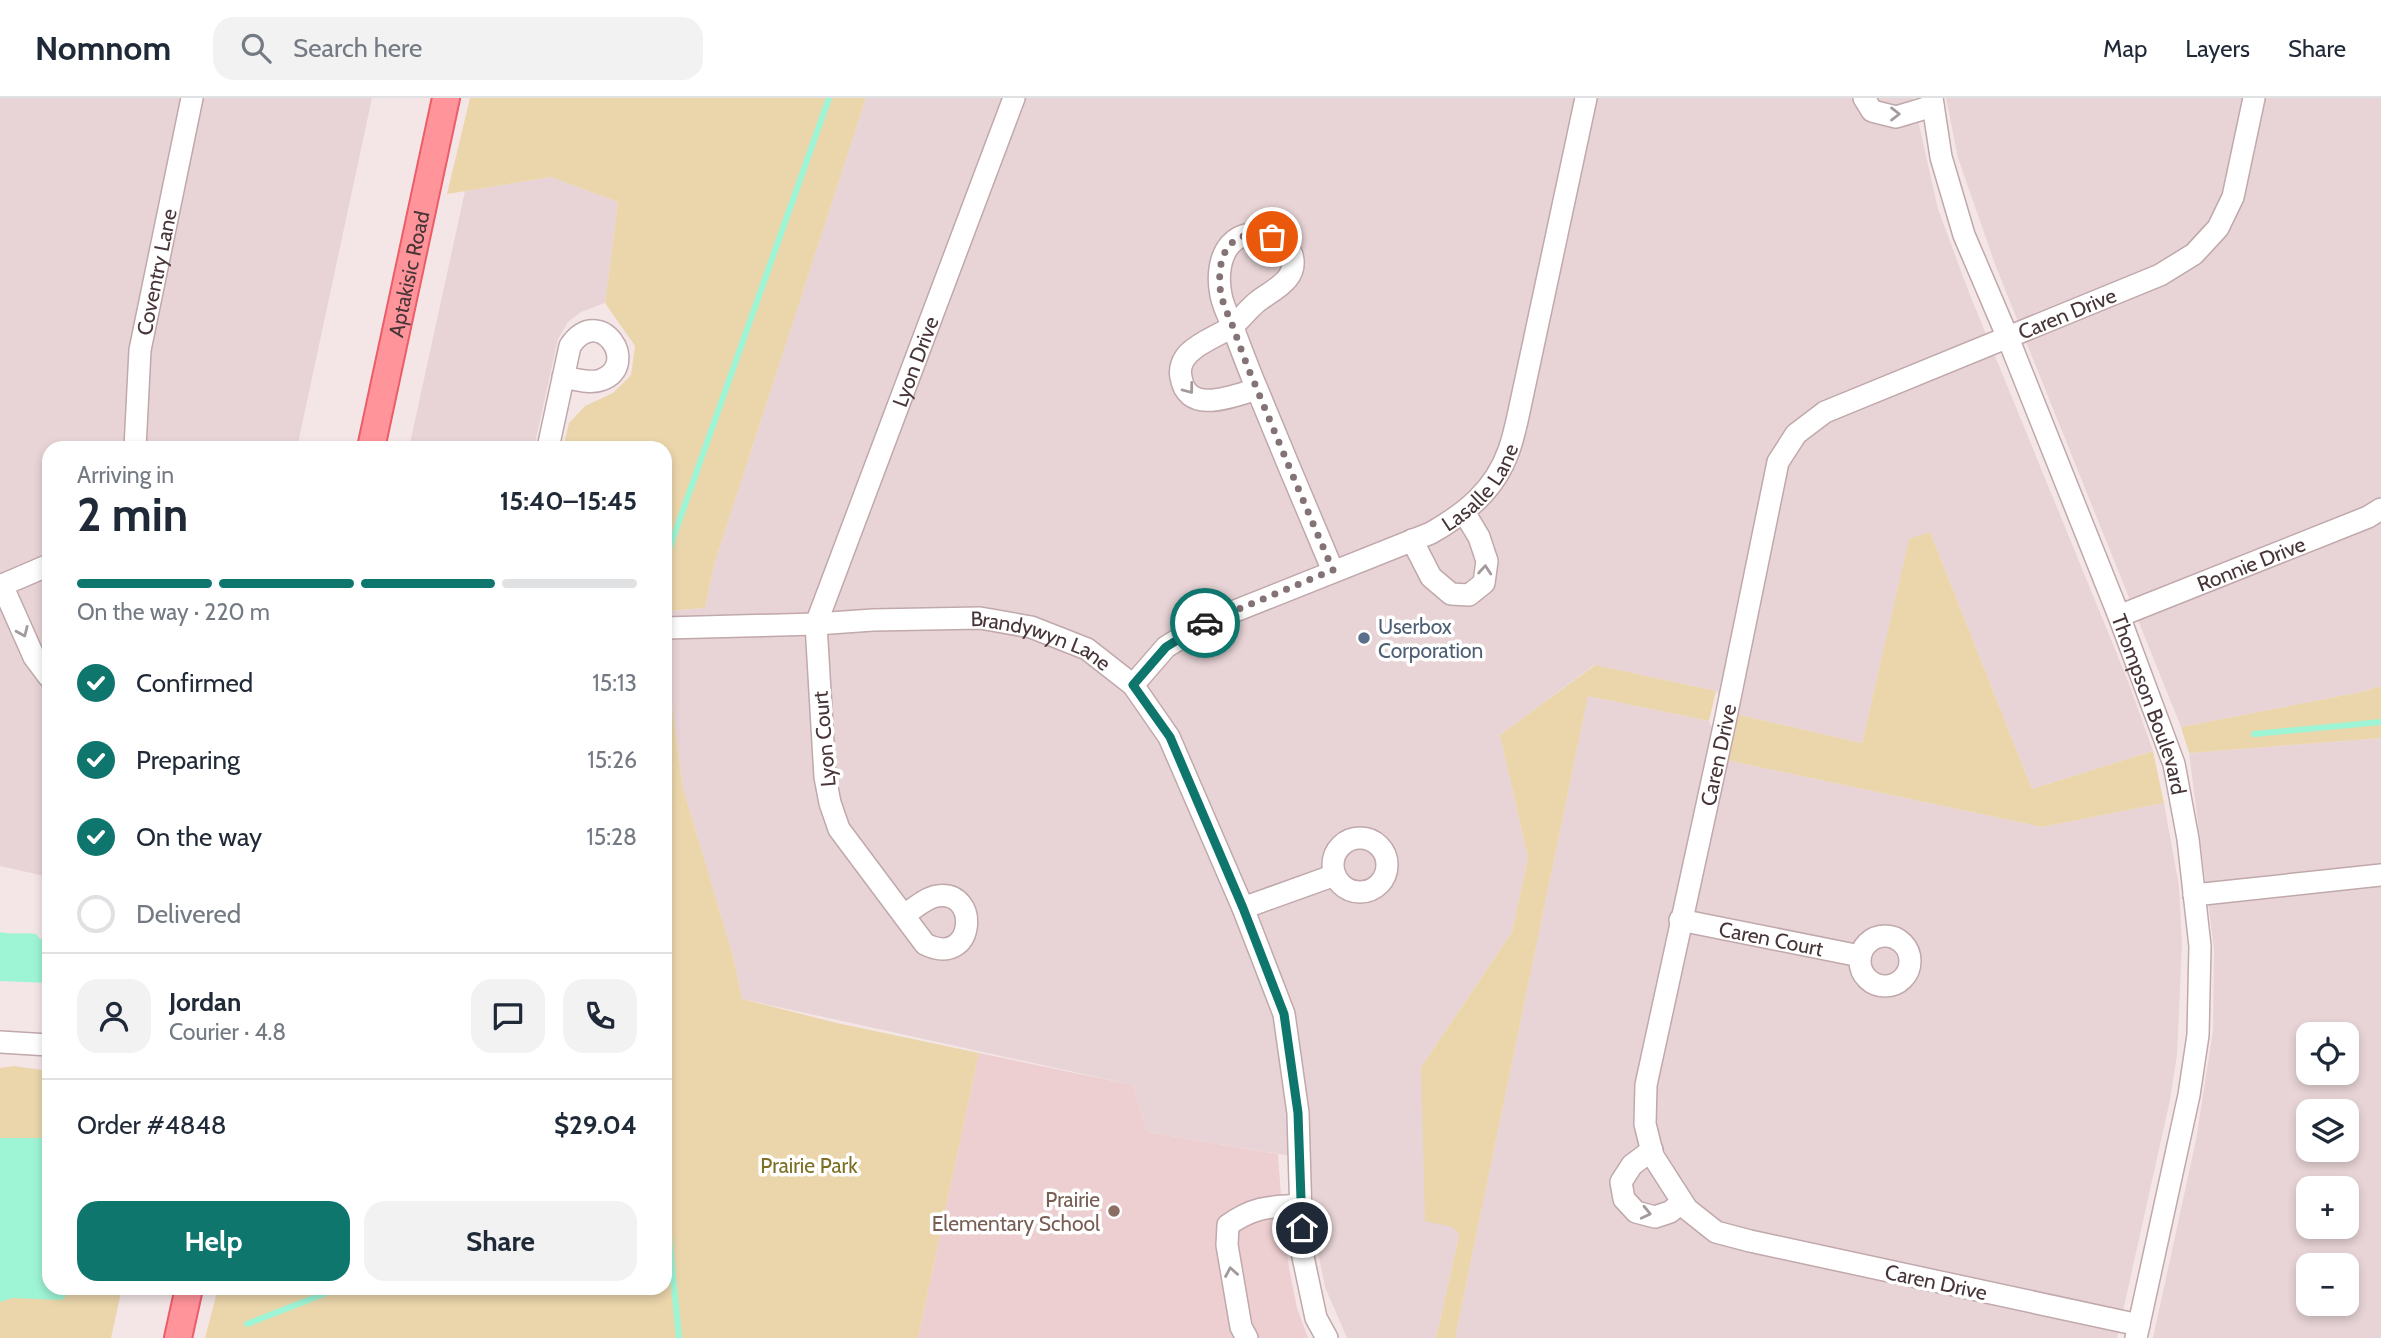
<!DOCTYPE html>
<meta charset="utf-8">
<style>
:root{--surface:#fff;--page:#f2f2f3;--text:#1f2937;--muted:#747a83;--line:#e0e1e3;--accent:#0f766e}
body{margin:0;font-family:Cabin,sans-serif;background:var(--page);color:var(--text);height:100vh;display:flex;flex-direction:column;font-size:26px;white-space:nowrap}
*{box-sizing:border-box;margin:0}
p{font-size:23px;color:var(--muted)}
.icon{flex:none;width:38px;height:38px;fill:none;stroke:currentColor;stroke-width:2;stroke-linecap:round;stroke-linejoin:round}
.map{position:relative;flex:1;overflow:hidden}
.sheet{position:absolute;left:42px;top:343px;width:630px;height:854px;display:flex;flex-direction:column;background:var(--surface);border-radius:21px;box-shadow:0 4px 10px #0003}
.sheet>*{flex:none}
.controls{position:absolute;left:2296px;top:924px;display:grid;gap:14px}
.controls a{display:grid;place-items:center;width:63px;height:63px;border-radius:14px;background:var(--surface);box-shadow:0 4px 10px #0003;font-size:35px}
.pin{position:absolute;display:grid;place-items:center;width:60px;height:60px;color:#fff;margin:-30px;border:4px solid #fff;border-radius:50%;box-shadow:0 2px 7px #0007}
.courier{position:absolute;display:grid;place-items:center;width:70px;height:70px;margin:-35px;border:5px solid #0f766e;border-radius:50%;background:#fff;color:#222;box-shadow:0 2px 9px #0007}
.head em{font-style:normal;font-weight:700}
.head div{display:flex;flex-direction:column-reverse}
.head{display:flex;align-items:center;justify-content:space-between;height:119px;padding:0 35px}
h1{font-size:46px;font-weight:700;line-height:52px}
.bar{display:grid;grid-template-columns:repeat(4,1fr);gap:10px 7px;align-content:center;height:84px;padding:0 35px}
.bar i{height:9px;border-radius:5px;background:var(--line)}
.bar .on{background:var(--accent)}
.bar p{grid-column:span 4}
.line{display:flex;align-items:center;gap:18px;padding:0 35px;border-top:2px solid var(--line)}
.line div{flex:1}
.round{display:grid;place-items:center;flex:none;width:74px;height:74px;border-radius:21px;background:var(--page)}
ol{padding:0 35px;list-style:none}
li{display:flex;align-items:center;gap:21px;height:77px}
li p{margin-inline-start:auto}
li .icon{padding:7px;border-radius:50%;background:var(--accent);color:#fff;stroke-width:4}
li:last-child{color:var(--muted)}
li i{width:38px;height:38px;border:4px solid var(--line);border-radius:50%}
.primary-button{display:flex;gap:14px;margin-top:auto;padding:14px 35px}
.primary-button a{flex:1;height:80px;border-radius:21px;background:var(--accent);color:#fff;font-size:28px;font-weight:700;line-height:80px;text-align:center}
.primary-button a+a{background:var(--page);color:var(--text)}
header{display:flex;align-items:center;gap:42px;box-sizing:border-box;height:98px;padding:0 35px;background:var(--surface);border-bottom:2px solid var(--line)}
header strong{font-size:33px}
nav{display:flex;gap:38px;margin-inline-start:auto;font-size:24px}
.search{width:490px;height:63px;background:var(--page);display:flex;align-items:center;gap:18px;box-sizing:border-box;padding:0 24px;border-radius:21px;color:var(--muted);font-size:26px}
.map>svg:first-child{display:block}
.residential{fill:#e8d4d6;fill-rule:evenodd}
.education{fill:#eecfd1}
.green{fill:#ebd6ac}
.water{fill:#9ef5d5}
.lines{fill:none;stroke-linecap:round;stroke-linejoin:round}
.stream{stroke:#9ef5d5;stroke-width:6}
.minor-casing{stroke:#c0a8ab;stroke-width:24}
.major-casing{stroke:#eb5d69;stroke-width:30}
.minor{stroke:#fff;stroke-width:21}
.major{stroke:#ff949b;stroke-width:26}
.oneway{stroke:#a39a9c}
.done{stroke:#847375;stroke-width:7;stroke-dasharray:0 12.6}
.route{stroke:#0f766e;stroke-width:9}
.service-dot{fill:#5c6f8a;stroke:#fff;stroke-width:2.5}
.education-dot{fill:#8d6e63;stroke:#fff;stroke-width:2.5}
.labels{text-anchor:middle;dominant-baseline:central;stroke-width:7;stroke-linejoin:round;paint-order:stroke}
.street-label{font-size:21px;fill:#473538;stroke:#fff}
.service-label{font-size:21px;fill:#4e5e75;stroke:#fff;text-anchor:start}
.park-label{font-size:21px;fill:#7d6f24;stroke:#fff}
.education-label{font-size:21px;fill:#785e54;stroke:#fff;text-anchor:end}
</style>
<header>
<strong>Nomnom</strong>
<div class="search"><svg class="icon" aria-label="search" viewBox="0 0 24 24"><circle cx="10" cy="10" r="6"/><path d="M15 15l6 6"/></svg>Search here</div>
<nav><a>Map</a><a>Layers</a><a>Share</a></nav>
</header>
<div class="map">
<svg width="2381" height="1240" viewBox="0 0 2381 1240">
<rect width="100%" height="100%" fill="#f4e6e7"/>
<path class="residential" d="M0 0H372L297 350H49V779L0 768Z
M866 0H1913L1938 111 1968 192 2128 583 2153 653 2032 691 1930 434 1909 442 1862 645 1735 616 1716 593 1594 567 1500 637 1528 760 1512 834 1421 969 1452 1129 1458 1133V1142L1436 1240H1347L1325 1189 1317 1149 1309 1061 1147 1034 1133 987 742 901 733 858 683 690 667 569 669 513 705 510 714 467Z
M1946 0H2381V588L2361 594 2181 629 1996 169 1958 60Z
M551 79 618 104 605 205 581 214 568 224 558 241 534 350H409L465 93Z
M1588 598 1709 623 1726 662 2042 729 2164 705 2179 788 2182 846 2177 957 2170 1002 2117 1240H1455Z
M2381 640V1240H2153L2196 1042 2213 932 2214 851 2189 655ZM2308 936H2347V975H2308ZM2308 1013H2347V1052H2308ZM2308 1090H2347V1129H2308ZM2308 1167H2347V1206H2308Z"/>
<path class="education" d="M979 955 1133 987 1147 1034 1278 1056 1284 1139 1290 1175 1297 1210 1308 1240H918Z"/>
<path class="green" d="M470 0H866L714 467 705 510 669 513 667 569 683 690 733 858 742 901 837 925 979 955 918 1240H205L218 1190H665V350H563L569 325 585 308 613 295 631 277 635 248 605 205 618 104 551 79 447 96Z
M1930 434 2032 691 2153 653 2164 705 2042 729 1726 662 1735 616 1862 645 1909 441Z
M1595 567 1716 593 1709 623 1588 598 1455 1240H1436L1458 1142V1134L1452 1129 1425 1123 1421 969 1512 834 1528 760 1500 637Z
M2381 588V640L2189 655 2181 629 2361 594Z
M14 968 49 973V1190H122L111 1240H0V970Z"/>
<path class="water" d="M0 834C13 837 23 834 36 836L40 841 49 843V885L0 883Z
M0 1040H49V1190H73L62 1202 12 1200 0 1204Z"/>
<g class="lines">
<path class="stream" d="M665 463 829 0
M2254 636 2381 624
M665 1095 679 1240
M247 1226 339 1190"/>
<defs>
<g id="minor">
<path d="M1864 0 1872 13 1896 19 1933 8"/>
<path id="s1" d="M1932 0 1941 59 1964 137 2008 240 2119 518 2174 666 2188 741 2200 848 2198 937 2189 997 2136 1240"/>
<path d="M1257 291C1233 298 1187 318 1181 279 1179 270 1183 261 1189 255 1200 244 1217 238 1230 230 1240 223 1247 212 1257 204 1272 192 1299 182 1292 157 1289 150 1285 145 1279 142 1234 121 1213 157 1221 197 1223 208 1228 217 1232 227 1240 248 1248 270 1257 291 1282 352 1307 412 1333 473"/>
<path id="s2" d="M135 350 140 252 192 0"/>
<path d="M548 350 570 248C599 204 642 267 601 282 590 286 575 281 563 279"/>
<path d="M1412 442 1431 479 1451 496 1469 497 1484 485 1487 463 1479 439 1464 414"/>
<path d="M2 487 34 559 49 579"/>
<path d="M0 488 49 467"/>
<path id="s3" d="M2119 518 2368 419 2381 411"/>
<path id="s4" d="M665 530 816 526 873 522 980 520 1031 529 1087 551 1133 587 1169 639 1243 810 1284 916 1298 1015 1302 1154 1316 1220 1327 1240"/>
<path id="s5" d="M1133 587 1166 549 1205 525 1431 435C1466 415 1495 392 1509 352 1514 338 1517 323 1520 309L1586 0"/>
<circle cx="1360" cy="767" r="27"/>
<path d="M2194 797 2381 777"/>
<path d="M1243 810 1335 777"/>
<path id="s6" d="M904 817C914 811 925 800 937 798 981 791 975 871 925 846L839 731 830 705 825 679 816 526 1014 0"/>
<path id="s7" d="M1680 822 1860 858"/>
<circle cx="1885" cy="863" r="25"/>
<path d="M0 944 49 947"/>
<path d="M1652 1052 1632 1067 1621 1084 1624 1101 1636 1114 1655 1119 1670 1114 1682 1104"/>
<path id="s8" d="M2139 1227 1750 1143 1716 1134 1687 1111 1653 1058 1645 1026 1646 987 1725 624 1778 364 1796 336 1825 314 2160 177 2194 156 2218 130 2233 99 2254 0"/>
<path d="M1247 1240 1241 1229 1227 1147 1228 1127C1255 1108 1270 1109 1301 1107"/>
</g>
<g id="major">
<path id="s9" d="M371 350 446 0"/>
<path d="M178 1240 189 1190"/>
</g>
</defs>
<use href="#minor" class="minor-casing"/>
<use href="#major" class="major-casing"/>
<use href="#minor" class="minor"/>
<use href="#major" class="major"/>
</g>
<defs><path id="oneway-chevron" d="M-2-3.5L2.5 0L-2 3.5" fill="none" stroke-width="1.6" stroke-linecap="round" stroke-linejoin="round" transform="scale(1.75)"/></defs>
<g class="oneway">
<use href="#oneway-chevron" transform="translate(1895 16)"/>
<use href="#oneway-chevron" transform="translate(1189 291) rotate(53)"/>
<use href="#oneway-chevron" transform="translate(1485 472) rotate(-85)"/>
<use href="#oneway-chevron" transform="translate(23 534) rotate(66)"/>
<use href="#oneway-chevron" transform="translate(1646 1115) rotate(13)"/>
<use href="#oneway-chevron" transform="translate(1231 1174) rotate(-100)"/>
</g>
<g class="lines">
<path class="done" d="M1205 525 1333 472C1306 410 1280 347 1254 284 1246 266 1240 248 1233 229 1228 216 1221 203 1220 189 1217 151 1234 129 1272 139"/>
<path class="route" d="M1205 525 1166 549 1133 587 1170 639 1243 810 1284 916 1298 1015 1302 1130"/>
</g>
<circle class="service-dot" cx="1364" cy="540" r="7"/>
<circle class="education-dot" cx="1114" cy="1113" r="7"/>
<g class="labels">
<g class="street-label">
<text stroke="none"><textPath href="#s2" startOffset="178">Coventry Lane</textPath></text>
<text stroke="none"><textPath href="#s9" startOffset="178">Aptakisic Road</textPath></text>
<text stroke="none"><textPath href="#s8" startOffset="1573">Caren Drive</textPath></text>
<text stroke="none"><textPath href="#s6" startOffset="774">Lyon Drive</textPath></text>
<text stroke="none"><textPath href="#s5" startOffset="408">Lasalle Lane</textPath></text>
<text stroke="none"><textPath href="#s3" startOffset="142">Ronnie Drive</textPath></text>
<text stroke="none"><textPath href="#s4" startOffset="380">Brandywyn Lane</textPath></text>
<text stroke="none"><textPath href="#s1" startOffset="646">Thompson Boulevard</textPath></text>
<text transform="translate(824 641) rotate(-95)">Lyon Court</text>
<text stroke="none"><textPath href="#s8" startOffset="943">Caren Drive</textPath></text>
<text stroke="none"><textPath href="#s7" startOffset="93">Caren Court</textPath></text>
<text transform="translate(1936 1184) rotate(12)">Caren Drive</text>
</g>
<g class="service-label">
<text x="1378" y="528">Userbox<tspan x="1378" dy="24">Corporation</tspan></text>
</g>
<g class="park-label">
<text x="809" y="1067">Prairie Park</text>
</g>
<g class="education-label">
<text x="1100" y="1101">Prairie<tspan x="1100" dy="24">Elementary School</tspan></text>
</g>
</g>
</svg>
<div class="controls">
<a><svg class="icon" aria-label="locate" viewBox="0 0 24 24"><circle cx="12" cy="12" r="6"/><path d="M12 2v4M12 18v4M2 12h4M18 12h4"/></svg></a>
<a><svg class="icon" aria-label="layers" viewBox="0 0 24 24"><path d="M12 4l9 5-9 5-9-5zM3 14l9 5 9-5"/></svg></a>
<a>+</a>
<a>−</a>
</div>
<div class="pin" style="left:1272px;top:139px;background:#ea580c"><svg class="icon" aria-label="bag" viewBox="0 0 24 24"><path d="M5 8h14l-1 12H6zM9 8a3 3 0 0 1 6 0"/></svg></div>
<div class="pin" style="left:1302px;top:1130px;background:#1f2937"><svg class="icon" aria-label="home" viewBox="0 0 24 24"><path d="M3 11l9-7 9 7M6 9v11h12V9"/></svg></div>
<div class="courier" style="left:1205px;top:525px"><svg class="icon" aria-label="car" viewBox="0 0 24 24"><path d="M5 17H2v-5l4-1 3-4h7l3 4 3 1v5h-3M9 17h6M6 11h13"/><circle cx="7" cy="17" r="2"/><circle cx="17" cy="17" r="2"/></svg></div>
<section class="sheet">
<div class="head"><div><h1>2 min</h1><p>Arriving in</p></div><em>15:40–15:45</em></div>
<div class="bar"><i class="on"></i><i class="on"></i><i class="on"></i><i></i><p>On the way · 220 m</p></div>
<ol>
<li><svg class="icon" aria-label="check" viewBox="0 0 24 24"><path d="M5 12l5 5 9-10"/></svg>Confirmed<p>15:13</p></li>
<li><svg class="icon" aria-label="check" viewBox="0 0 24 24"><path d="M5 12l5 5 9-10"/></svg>Preparing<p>15:26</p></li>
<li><svg class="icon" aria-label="check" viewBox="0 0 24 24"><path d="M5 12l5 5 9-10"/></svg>On the way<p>15:28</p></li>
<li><i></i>Delivered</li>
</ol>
<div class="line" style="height:126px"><a class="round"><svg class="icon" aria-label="person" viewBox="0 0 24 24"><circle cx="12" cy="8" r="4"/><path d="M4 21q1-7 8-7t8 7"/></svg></a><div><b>Jordan</b><p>Courier · 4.8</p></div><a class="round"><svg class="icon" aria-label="chat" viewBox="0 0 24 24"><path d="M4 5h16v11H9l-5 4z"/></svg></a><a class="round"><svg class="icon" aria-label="phone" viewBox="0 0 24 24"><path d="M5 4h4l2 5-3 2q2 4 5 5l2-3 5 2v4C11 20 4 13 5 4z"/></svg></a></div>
<div class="line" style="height:91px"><div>Order #4848</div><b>$29.04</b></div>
<div class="primary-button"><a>Help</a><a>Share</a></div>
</section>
</div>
